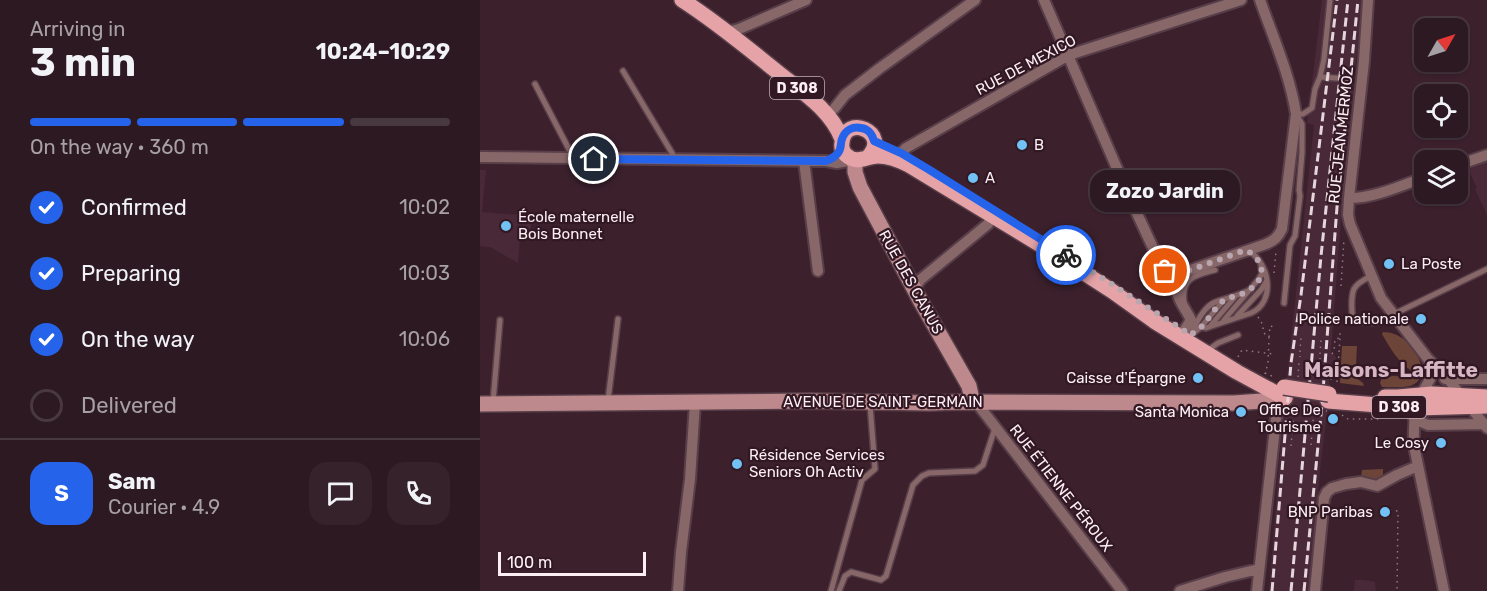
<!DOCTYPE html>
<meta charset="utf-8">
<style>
:root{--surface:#2d1922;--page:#35222a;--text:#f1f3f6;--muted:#a7a0a5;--line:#483840;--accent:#2563eb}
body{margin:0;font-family:Rubik,sans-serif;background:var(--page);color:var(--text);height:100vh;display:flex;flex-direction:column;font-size:22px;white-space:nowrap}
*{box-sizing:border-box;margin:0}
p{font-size:20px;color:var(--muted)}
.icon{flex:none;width:33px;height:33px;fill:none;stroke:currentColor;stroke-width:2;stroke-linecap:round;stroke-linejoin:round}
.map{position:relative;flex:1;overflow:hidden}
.side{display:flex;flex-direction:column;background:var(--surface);width:480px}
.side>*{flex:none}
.needle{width:39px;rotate:51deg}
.controls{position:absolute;left:934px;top:18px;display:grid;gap:12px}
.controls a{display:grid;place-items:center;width:54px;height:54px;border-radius:12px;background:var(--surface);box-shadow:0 2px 4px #0004,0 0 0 2px var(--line);font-size:30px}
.scale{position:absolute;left:18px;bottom:15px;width:148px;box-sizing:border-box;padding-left:6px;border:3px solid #fdeef4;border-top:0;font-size:16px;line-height:21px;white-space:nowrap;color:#fdeef4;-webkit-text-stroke:4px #311823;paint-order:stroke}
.pin{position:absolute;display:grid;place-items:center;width:51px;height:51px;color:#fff;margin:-26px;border:3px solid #fff;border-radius:50%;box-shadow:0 2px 6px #0007}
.courier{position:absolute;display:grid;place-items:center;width:60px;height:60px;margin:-30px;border:4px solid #2563eb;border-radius:50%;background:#fff;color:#222;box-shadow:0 2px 8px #0007}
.bubble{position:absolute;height:42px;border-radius:18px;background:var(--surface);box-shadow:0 2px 4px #0004,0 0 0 2px var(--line);font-size:20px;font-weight:700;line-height:42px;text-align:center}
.overview em{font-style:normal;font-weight:700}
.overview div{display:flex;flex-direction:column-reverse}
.overview{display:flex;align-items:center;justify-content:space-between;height:102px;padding:0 30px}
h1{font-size:39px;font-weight:700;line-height:45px}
.bar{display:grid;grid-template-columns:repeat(4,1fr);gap:9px 6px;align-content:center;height:72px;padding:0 30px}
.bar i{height:8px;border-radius:4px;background:var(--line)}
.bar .on{background:var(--accent)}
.bar p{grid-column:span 4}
.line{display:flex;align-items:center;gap:15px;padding:0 30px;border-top:2px solid var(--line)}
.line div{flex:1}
.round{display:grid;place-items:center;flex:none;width:63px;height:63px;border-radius:18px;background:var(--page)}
ol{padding:0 30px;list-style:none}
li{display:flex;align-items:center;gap:18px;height:66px}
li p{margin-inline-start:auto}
li .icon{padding:6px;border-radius:50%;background:var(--accent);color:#fff;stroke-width:4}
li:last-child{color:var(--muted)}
li i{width:33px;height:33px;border:3px solid var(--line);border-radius:50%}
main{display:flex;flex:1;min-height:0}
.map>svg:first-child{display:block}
.built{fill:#492837}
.green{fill:#6d4438}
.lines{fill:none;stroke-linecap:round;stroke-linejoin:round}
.service-casing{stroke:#573e49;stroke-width:8}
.minor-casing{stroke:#573e49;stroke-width:14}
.secondary-casing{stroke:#573e49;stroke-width:18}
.primary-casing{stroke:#573e49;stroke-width:18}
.path{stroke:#8e7882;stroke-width:1.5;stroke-dasharray:1.5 4.5;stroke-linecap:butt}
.service{stroke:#886769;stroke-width:5}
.minor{stroke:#886769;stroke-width:10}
.secondary{stroke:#bd898c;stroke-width:15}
.primary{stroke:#e6a3a7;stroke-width:15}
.rail{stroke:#e6d6dc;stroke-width:3;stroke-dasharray:9 4.5;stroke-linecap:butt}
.primary-bridge-casing{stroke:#573e49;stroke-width:18;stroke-linecap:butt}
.path-bridge{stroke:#8e7882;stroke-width:1.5;stroke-dasharray:1.5 4.5;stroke-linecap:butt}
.primary-bridge{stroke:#e6a3a7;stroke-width:15}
.done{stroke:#b9a6ae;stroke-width:6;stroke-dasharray:0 10.8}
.route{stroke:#2563eb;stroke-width:8}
.poi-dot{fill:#71c1f5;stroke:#311823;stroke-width:2}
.labels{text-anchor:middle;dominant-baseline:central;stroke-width:4.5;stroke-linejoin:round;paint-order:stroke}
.shield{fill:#311823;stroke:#c0aeb5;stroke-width:1.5}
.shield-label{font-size:14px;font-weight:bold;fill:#fdeef4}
.street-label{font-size:15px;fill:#fdeef4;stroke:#311823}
.poi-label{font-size:15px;fill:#fdeef4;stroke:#311823;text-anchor:end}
.district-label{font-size:21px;font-weight:bold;fill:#d8b5c3;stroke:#311823}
</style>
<main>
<section class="side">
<div class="overview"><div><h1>3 min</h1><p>Arriving in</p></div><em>10:24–10:29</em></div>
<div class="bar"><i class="on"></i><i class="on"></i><i class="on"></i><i></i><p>On the way · 360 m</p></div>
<ol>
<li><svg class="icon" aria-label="check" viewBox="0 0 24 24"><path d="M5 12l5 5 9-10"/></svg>Confirmed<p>10:02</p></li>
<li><svg class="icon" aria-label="check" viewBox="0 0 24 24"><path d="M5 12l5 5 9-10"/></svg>Preparing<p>10:03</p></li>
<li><svg class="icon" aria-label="check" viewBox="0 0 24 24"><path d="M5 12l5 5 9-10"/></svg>On the way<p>10:06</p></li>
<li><i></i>Delivered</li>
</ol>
<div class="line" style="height:108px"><b class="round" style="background:var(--accent);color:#fff">S</b><div><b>Sam</b><p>Courier · 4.9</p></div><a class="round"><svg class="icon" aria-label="chat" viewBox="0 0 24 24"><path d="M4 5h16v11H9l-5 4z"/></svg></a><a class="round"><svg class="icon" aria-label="phone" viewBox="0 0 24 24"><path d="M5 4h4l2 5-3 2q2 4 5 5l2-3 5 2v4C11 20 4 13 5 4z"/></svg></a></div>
</section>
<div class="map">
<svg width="1007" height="591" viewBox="0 0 1007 591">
<rect width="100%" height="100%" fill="#3c212d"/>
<path class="built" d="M842 0H882L861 218 851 352 856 357V363L850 368 847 414 841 461 829 591H789L803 415 834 125 827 123Z
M1007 160V215L995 189 997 188 987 167Z
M0 170H6L2 212 52 216 50 239 40 238 38 263 10 247 0 246Z
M875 580H884L895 582 896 591H874Z"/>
<path class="green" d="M903 332C912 332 918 335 925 340 937 350 953 378 930 386 921 388 911 387 902 387L900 383 902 378 913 376 931 377 932 371C918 362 910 348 902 334Z
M862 346H877L876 365H870L869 366C870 376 876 377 883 383L884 386 860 383Z
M903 469V479L897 481 881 478 882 470Z"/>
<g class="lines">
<defs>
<path id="service" d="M850 0 844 59 840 77 870 79
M143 71 195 158
M55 84 93 157
M891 276C885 279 877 283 874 289 871 296 871 314 874 320 888 324 902 323 915 318
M704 301C701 277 717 275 735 270
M804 303 810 245 815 236 820 196 819 190 822 153V124L816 114H823L832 108 835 89 840 77
M914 314 1007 269
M757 316 781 290 786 282
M744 320 778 280 782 274 781 265
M731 325 754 298
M721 327 726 328 771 313C796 302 790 264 769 251
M712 334 721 327 744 300
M711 335C716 323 724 305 738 301 749 298 759 295 770 290
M731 348 738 343 758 335
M128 400 138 319
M13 402 20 320
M351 591 382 480 395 469 390 404
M359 591 365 576 371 572 401 580 406 576 433 485 442 476 449 473 495 471 503 465 515 428"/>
<path id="minor" d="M564 0 649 196 680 263 685 271 699 274 786 244C795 240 798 237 802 229L816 114C810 75 793 37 780 0
M888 0 884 61 869 198 868 215 870 224 901 298 948 359 968 379 1007 428
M247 32 259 29 326 0
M354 109 365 95 400 68 495 0
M421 153 426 148 582 59 595 53 761 0
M0 157 346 161 357 163 373 160
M324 161 338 271
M978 165 1007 155
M869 198C892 199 923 185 945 177
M435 288 440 280 508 224 513 216 519 217
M692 328 699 333 704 331 711 320C702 302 692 295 699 274
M950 379C935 404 933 417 934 446L964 591
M965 379H1007
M496 402 642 591
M934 419 948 425 1007 424
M198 591 201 552 210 479 215 403
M700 591 745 577 779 569
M777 591 797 410 799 404 805 398
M835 591 844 498 847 492 852 488 866 484 881 482 897 486 917 475 938 466"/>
<path id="secondary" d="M375 160V172L380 187 440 300 489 386 491 395 489 402
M0 404 331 401 449 403 481 402 754 403 797 400 805 398"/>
<path id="primary" d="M202 0C235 21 265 46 295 70 319 90 350 108 362 139
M388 157C412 132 364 113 362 143 361 148 363 152 366 155 377 165 386 156 398 156 409 156 419 160 429 165L564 247 632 291 674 321 757 372 805 398
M905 397H918L952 394 1007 397
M848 401 936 408 1007 406"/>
</defs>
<use href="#service" class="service-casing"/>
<use href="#minor" class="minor-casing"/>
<use href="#secondary" class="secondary-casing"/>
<use href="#primary" class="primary-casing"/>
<path class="path" d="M794 273 796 251
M861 286 864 239
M778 317 783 325V332L789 338 788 363 785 374
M789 337 790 326 794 327
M820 352 821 337
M840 354 841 339
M852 354 854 351 855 339 860 338V329
M758 357 762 350 794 354
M820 357V356
M840 359V358
M818 377 819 362
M838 378 840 364
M851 380 852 368 851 366
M857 382 860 338
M862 415 868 419H901
M831 445 834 410
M811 446 814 411
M910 510 918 511 917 591"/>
<use href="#service" class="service"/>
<use href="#minor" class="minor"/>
<use href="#secondary" class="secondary"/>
<use href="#primary" class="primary"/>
<path class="rail" d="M792 591 811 363 821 295 857 0
M811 591 841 256 868 0
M824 591 842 404 857 207 878 0"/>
<defs>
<path id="primary-bridge" d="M804 387 849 394"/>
</defs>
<use href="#primary-bridge" class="primary-bridge-casing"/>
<path class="path-bridge" d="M785 373 794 377
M804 411H847"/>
<use href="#primary-bridge" class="primary-bridge"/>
</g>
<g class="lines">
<path class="done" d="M586 255 711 335C714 332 719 329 722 326 729 319 735 307 743 301 751 296 761 296 769 290 788 277 784 260 766 250L699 274 685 271"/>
<path class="route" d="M114 159 346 161C351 159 355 157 358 153 362 148 360 144 362 139 365 130 373 126 381 128 389 129 392 134 394 141L421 153 448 169 586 255"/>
</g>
<g class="poi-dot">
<circle cx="542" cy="145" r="6"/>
<circle cx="493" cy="178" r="6"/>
<circle cx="26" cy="226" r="6"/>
<circle cx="909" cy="264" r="6"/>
<circle cx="941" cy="319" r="6"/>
<circle cx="718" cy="378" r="6"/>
<circle cx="761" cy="412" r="6"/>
<circle cx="853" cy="419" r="6"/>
<circle cx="961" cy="443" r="6"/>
<circle cx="257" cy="464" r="6"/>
<circle cx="905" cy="512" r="6"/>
</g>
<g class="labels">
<g class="shield">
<rect x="290" y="77" width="54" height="22" rx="4.5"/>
<rect x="892" y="396" width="54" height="22" rx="4.5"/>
</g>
<g class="shield-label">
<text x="317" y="88">D 308</text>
<text x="919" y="407">D 308</text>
</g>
<g class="street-label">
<text transform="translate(546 65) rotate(-28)">RUE DE MEXICO</text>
<text transform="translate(861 135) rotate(-84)">RUE JEAN MERMOZ</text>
<text transform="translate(431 282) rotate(61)">RUE DES CANUS</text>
<text x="403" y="402">AVENUE DE SAINT-GERMAIN</text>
<text transform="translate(581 488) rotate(52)">RUE ÉTIENNE PÉROUX</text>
</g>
<g class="poi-label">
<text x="554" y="145" text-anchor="start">B</text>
<text x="505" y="178" text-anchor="start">A</text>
<text x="38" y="217" text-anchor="start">École maternelle<tspan x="38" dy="17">Bois Bonnet</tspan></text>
<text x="921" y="264" text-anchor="start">La Poste</text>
<text x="929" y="319">Police nationale</text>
<text x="706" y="378">Caisse d'Épargne</text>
<text x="841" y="410">Office De<tspan x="841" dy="17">Tourisme</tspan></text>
<text x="749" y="412">Santa Monica</text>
<text x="949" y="443">Le Cosy</text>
<text x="269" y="455" text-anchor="start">Résidence Services<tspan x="269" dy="17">Seniors Oh Activ</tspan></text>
<text x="893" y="512">BNP Paribas</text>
</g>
<g class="district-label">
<text x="911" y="369">Maisons-Laffitte</text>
</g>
</g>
</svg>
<div class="controls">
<a><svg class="needle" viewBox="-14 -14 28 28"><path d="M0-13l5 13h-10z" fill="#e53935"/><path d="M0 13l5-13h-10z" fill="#a7a0a5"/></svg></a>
<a><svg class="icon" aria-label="locate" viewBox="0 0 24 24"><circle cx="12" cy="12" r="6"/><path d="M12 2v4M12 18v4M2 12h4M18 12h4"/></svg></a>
<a><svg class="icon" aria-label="layers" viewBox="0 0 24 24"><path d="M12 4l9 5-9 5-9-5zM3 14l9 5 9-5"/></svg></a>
</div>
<div class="scale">100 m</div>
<div class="pin" style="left:685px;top:271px;background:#ea580c"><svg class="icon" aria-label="bag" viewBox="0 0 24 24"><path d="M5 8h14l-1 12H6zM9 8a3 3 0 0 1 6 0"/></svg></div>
<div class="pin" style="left:114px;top:159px;background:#1f2937"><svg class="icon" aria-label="home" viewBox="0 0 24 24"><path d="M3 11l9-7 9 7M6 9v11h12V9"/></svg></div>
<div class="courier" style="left:586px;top:255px"><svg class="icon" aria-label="bike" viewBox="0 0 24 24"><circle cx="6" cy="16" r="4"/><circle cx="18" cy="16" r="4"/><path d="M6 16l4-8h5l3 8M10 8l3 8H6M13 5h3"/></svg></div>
<div class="bubble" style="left:610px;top:170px;width:150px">Zozo Jardin</div>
</div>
</main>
